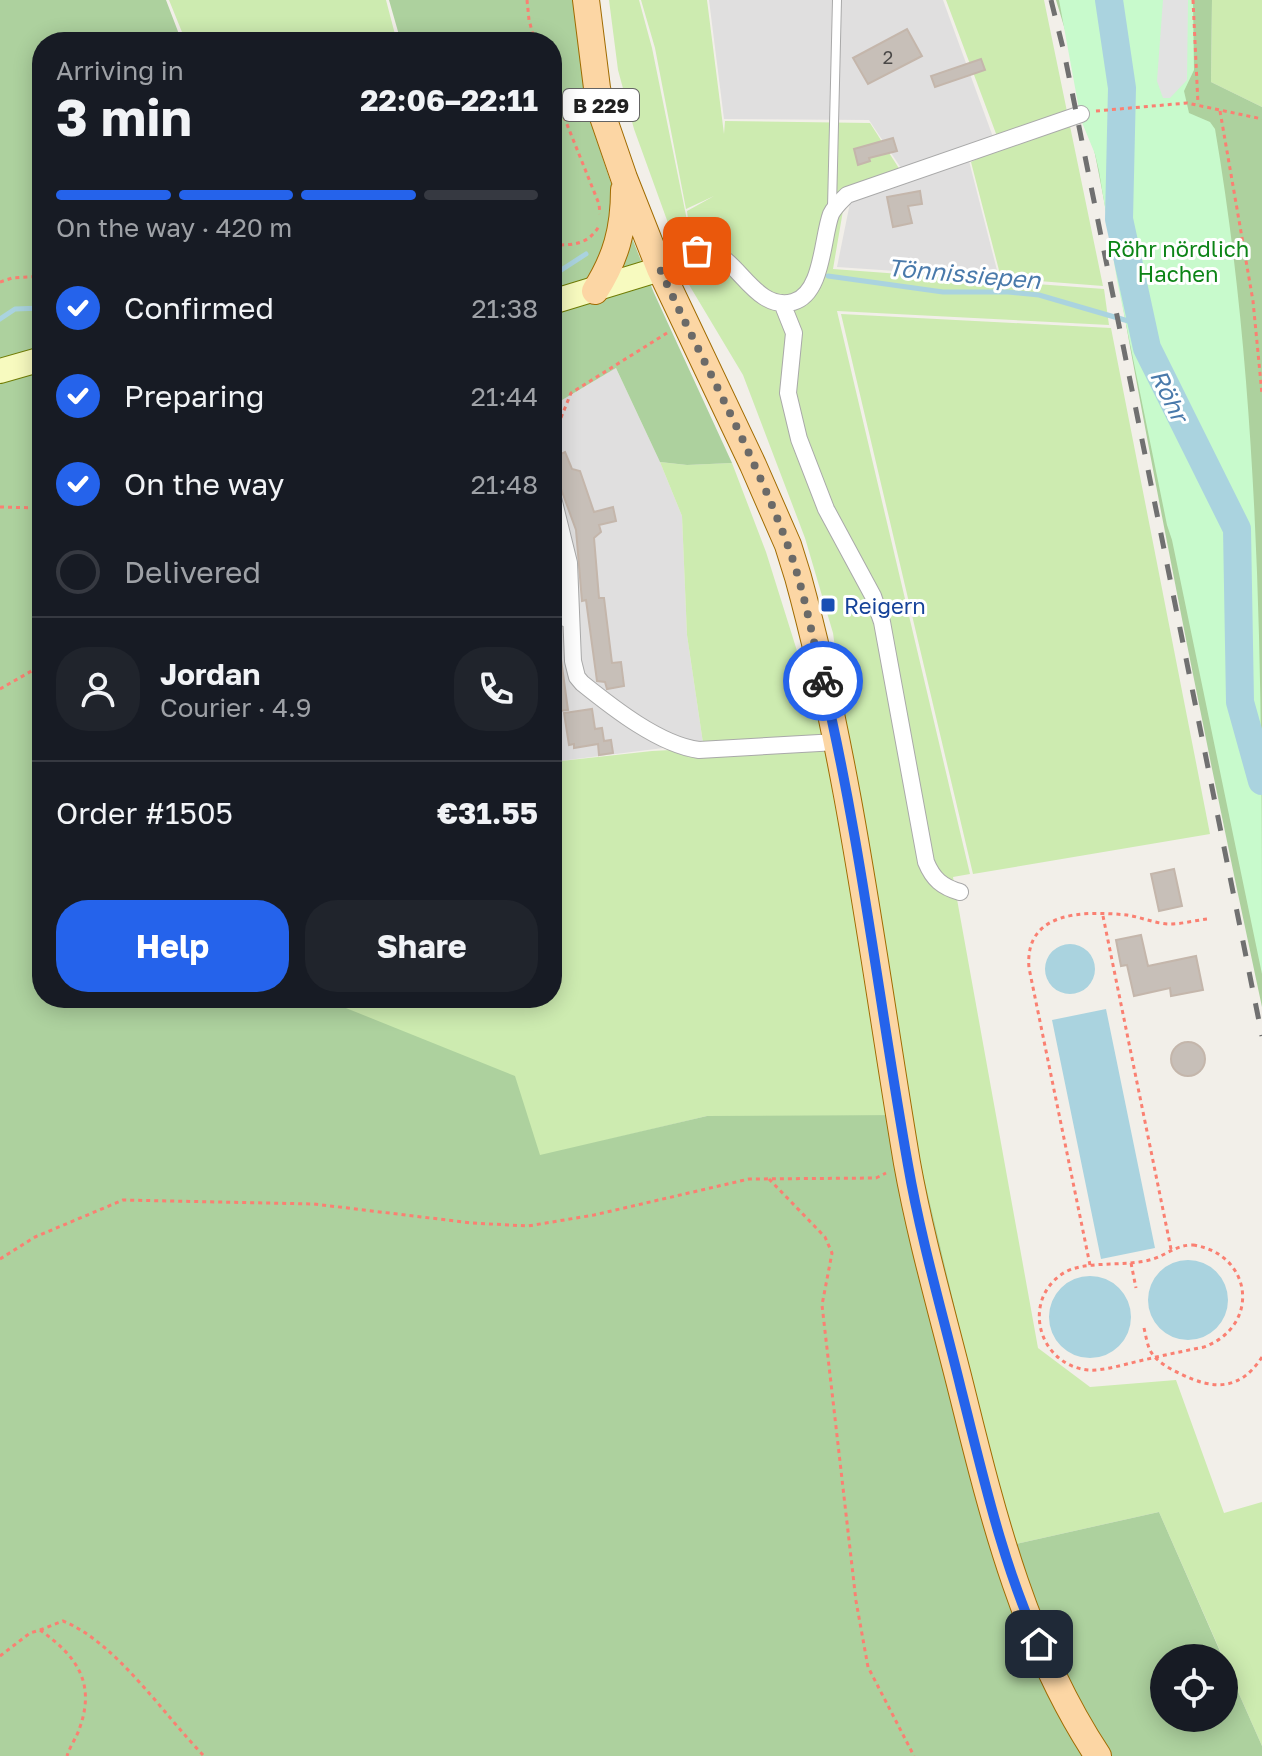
<!DOCTYPE html>
<meta charset="utf-8">
<style>
:root{--surface:#171b24;--page:#20242c;--text:#f1f3f6;--muted:#9ea1a6;--line:#363941;--accent:#2563eb}
body{margin:0;font-family:"Golos Text",sans-serif;background:var(--page);color:var(--text);height:100vh;display:flex;flex-direction:column;font-size:30px;white-space:nowrap}
*{box-sizing:border-box;margin:0}
p{font-size:26px;color:var(--muted)}
.icon{flex:none;width:44px;height:44px;fill:none;stroke:currentColor;stroke-width:2;stroke-linecap:round;stroke-linejoin:round}
.map{position:relative;flex:1;overflow:hidden}
.side{position:absolute;left:32px;top:32px;width:530px;height:976px;display:flex;flex-direction:column;background:var(--surface);border-radius:32px;box-shadow:0 4px 20px #0003}
.side>*{flex:none}
.controls{position:absolute;left:1150px;top:1644px;display:grid;gap:16px}
.controls a{display:grid;place-items:center;width:88px;height:88px;border-radius:50%;background:var(--surface);box-shadow:0 4px 20px #0003;font-size:40px}
.pin{position:absolute;display:grid;place-items:center;width:68px;height:68px;color:#fff;margin:-34px;border-radius:16px;box-shadow:0 4px 12px #0006}
.courier{position:absolute;display:grid;place-items:center;width:80px;height:80px;margin:-40px;border:6px solid #2563eb;border-radius:50%;background:#fff;color:#222;box-shadow:0 2px 10px #0007}
.headline em{font-style:normal;font-weight:700}
.headline div{display:flex;flex-direction:column-reverse}
.headline{display:flex;align-items:center;justify-content:space-between;height:136px;padding:0 24px}
h1{font-size:52px;font-weight:700;line-height:60px}
.bar{display:grid;grid-template-columns:repeat(4,1fr);gap:12px 8px;align-content:center;height:96px;padding:0 24px}
.bar i{height:10px;border-radius:6px;background:var(--line)}
.bar .on{background:var(--accent)}
.bar p{grid-column:span 4}
.line{display:flex;align-items:center;gap:20px;padding:0 24px;border-top:2px solid var(--line)}
.line div{flex:1}
.round{display:grid;place-items:center;flex:none;width:84px;height:84px;border-radius:32px;background:var(--page)}
ol{padding:0 24px;list-style:none}
li{display:flex;align-items:center;gap:24px;height:88px}
li p{margin-inline-start:auto}
li .icon{padding:8px;border-radius:50%;background:var(--accent);color:#fff;stroke-width:4}
li:last-child{color:var(--muted)}
li i{width:44px;height:44px;border:4px solid var(--line);border-radius:50%}
.primary-button{display:flex;gap:16px;margin-top:auto;padding:16px 24px}
.primary-button a{flex:1;height:92px;border-radius:32px;background:var(--accent);color:#fff;font-size:32px;font-weight:700;line-height:92px;text-align:center}
.primary-button a+a{background:var(--page);color:var(--text)}
.map>svg:first-child{display:block}
.residential{fill:#e0dfdf}
.grass{fill:#cdebb0}
.forest{fill:#add19e}
.park{fill:#c8facc}
.parking{fill:#e2e2e2}
.water{fill:#aad3df}
.lines{fill:none;stroke-linecap:round;stroke-linejoin:round}
.stream{stroke:#aad3df;stroke-width:5}
.river{stroke:#aad3df;stroke-width:28}
.building{fill:#c7bfb8;stroke:#c4b6ab;stroke-width:2}
.lane-casing{stroke:#a9a9a9;stroke-width:10}
.street-casing{stroke:#a9a9a9;stroke-width:18}
.secondary-casing{stroke:#707d05;stroke-width:26}
.primary-casing{stroke:#a06b00;stroke-width:28}
.path{stroke:#fa8072;stroke-width:3;stroke-dasharray:4 4;stroke-linecap:butt}
.lane{stroke:#fff;stroke-width:8}
.street{stroke:#fff;stroke-width:16}
.secondary{stroke:#f7fabf;stroke-width:24}
.primary{stroke:#fcd6a4;stroke-width:26}
.rail{stroke:#707070;stroke-width:5;stroke-dasharray:16 16;stroke-linecap:butt}
.done{stroke:#6b6a68;stroke-width:8;stroke-dasharray:0 14.4}
.route{stroke:#2563eb;stroke-width:10}
.transit-dot{fill:#1a4fb4;stroke:#fff;stroke-width:3}
.labels{text-anchor:middle;dominant-baseline:central;stroke-width:6;stroke-linejoin:round;paint-order:stroke}
.number-label{font-size:18px;fill:#4b4948}
.shield{fill:#fff;stroke:#646464;stroke-width:2}
.shield-label{font-size:20px;font-weight:bold;fill:#222}
.park-label{font-size:22px;fill:#0c8416;stroke:#fff}
.transit-label{font-size:22px;fill:#164399;stroke:#fff;text-anchor:start}
.water-label{font-size:24px;font-style:italic;fill:#4a7aab;stroke:#fff}
</style>
<div class="map">
<svg width="1262" height="1756" viewBox="0 0 1262 1756">
<rect width="100%" height="100%" fill="#f2efe9"/>
<path class="residential" d="M709 0H943L997 148 969 161 999 278 837 267 852 193 903 171 869 120 724 119Z
M616 368 660 462 682 516 687 635 703 743 552 762V406Z"/>
<path class="grass" d="M169 0H386L397 42H186Z
M609 0H639L652 48 690 235 687 211 714 196 686 209 655 48 641 0H707L724 134 725 121 870 123 900 170 846 193 833 269 1104 289 1109 325 837 311 970 874 953 877 1038 1348 1090 1387 1176 1380 1224 1513 1262 1502V1746L1159 1512 1011 1545 707 1116 540 1156 321 998H552V762L652 751 830 742 848 744 833 633 805 538 743 375 679 268 692 241 672 234 634 129 618 70Z
M946 0H1044L1103 286 1001 278 971 162 1001 147Z
M1212 0H1262V107L1211 82Z
M841 314 1111 328 1210 834 973 874Z
M660 462 687 465 732 463 766 552 824 737 703 743 687 635 682 516Z"/>
<path class="forest" d="M0 0H166L182 42H42V998H321L515 1076 540 1155 707 1116 909 1115 1011 1545 1159 1512 1223 1658H1164V1718H1224V1660L1262 1746V1756H0Z
M389 0H580L586 108 616 198 654 293 732 463 687 465 660 462 616 368 552 406V42H401Z
M1056 0H1212L1211 82 1262 107V1007C1217 798 1175 589 1136 379 1112 252 1095 122 1056 0Z"/>
<path class="park" d="M1059 0H1193L1194 70 1184 91 1189 113 1210 122 1215 129C1262 403 1262 695 1262 974L1172 540 1167 525 1117 280 1099 171 1095 154 1081 120Z"/>
<path class="parking" d="M1163 0H1188L1187 80 1170 98H1163L1157 81Z"/>
<path class="water" d="M1045 969a25 25 0 1 1 50 0a25 25 0 1 1-50 0Z
M1106 1009 1155 1248 1101 1259 1052 1020Z
M1148 1300a40 40 0 1 1 80 0a40 40 0 1 1-80 0Z
M1049 1317a41 41 0 1 1 82 0a41 41 0 1 1-82 0Z"/>
<g class="lines">
<path class="stream" d="M552 276 586 254
M828 276 943 292H1008L1039 295 1142 325
M0 319 15 309 42 308"/>
<path class="river" d="M1109 0 1122 88 1119 219 1147 348 1237 529 1240 702 1262 781"/>
</g>
<path class="building" d="M907 29 922 56 868 84 853 58Z
M981 59 985 70 935 87 931 76Z
M893 138 897 151 869 158 870 161 858 165 854 149Z
M920 191 922 204 908 206 912 223 893 227 887 197Z
M565 452 572 469 580 471 594 512 613 507 616 521 599 525 601 532 594 538 599 598H604L612 663 621 662 624 686 607 689 605 682 597 681 586 600 582 601 576 530 552 464V458Z
M560 652 568 710 552 712V653Z
M592 709 595 729 602 728 604 741 611 740 613 753 599 755 598 744 574 748V744L569 745 564 713Z
M1174 869 1182 906 1159 911 1151 874Z
M1141 935 1148 966 1196 956 1203 990 1171 996 1170 988 1134 996 1127 965 1121 966 1116 940Z
M1171 1059a17 17 0 1 1 34 0a17 17 0 1 1-34 0Z"/>
<g class="lines">
<defs>
<path id="lane" d="M832 207 837 0"/>
<path id="street" d="M660 269C672 263 686 253 699 251 735 245 751 313 793 302 823 294 822 238 831 214 835 206 841 201 847 195L1081 114
M782 303 794 333 788 393 799 439 826 509 873 596 882 622 926 862C933 879 942 887 960 892
M552 494 569 563 573 661 577 677 582 683C613 708 660 745 699 750L837 742
M552 580 565 618"/>
<path id="secondary" d="M552 302 660 269
M0 371 42 359"/>
<path id="primary" d="M586 0 597 88 603 117 624 178 660 269 753 465 788 545 798 577C851 770 874 967 907 1163 921 1241 944 1319 963 1396 994 1521 1026 1647 1098 1756
M595 291C616 258 624 229 624 190"/>
</defs>
<use href="#lane" class="lane-casing"/>
<use href="#street" class="street-casing"/>
<use href="#secondary" class="secondary-casing"/>
<use href="#primary" class="primary-casing"/>
<path class="path" d="M527 0 529 20 535 42
M1193 0 1198 104
M552 87 599 204 600 214
M1096 111 1187 103 1262 119
M1220 111 1253 301 1262 394
M552 245C573 245 588 245 599 226
M0 282 12 278 42 276
M552 440 571 393 667 333
M0 507 42 508
M0 689 42 665
M1103 916 1171 1249
M769 1179 825 1237 832 1253 822 1305 856 1601 868 1667 914 1756
M1193 1245C1253 1254 1261 1326 1204 1347 1179 1352 1155 1357 1131 1363 1118 1366 1102 1371 1088 1370 1039 1365 1021 1302 1062 1274 1084 1259 1125 1268 1153 1259 1168 1254 1176 1245 1193 1245Z
M0 1259 35 1237 123 1200 314 1204 472 1223 528 1226 594 1215 749 1179 876 1178 886 1173
M1131 1263 1136 1288
M1090 1265 1029 968C1024 910 1085 911 1127 915 1141 917 1156 924 1170 924 1183 924 1196 920 1208 919
M1144 1328C1146 1336 1147 1345 1151 1352 1157 1362 1170 1369 1181 1374 1213 1390 1240 1391 1262 1357
M40 1630 63 1621C117 1643 163 1714 204 1756
M0 1656 30 1633 40 1630C75 1655 96 1681 80 1727 77 1737 70 1746 67 1756"/>
<use href="#lane" class="lane"/>
<use href="#street" class="street"/>
<use href="#secondary" class="secondary"/>
<use href="#primary" class="primary"/>
<path class="rail" d="M1051 0 1064 52 1262 1036"/>
</g>
<g class="lines">
<path class="done" d="M697 251 660 269C702 361 753 451 788 546 804 589 812 636 823 681"/>
<path class="route" d="M823 681C861 841 879 1003 908 1165 921 1240 943 1315 961 1389 983 1475 1002 1563 1039 1644"/>
</g>
<rect class="transit-dot" x="820" y="597" width="16" height="16" rx="4"/>
<g class="labels">
<g class="number-label">
<text x="888" y="57">2</text>
</g>
<rect class="shield" x="563" y="89" width="76" height="32" rx="6"/>
<g class="shield-label">
<text x="601" y="105">B 229</text>
</g>
<g class="park-label">
<text x="1178" y="248">Röhr nördlich<tspan x="1178" dy="25">Hachen</tspan></text>
</g>
<g class="transit-label">
<text x="844" y="605">Reigern</text>
</g>
<g class="water-label">
<text transform="translate(964 273) rotate(5)">Tönnissiepen</text>
<text transform="translate(1170 395) rotate(64)">Röhr</text>
</g>
</g>
</svg>
<div class="controls">
<a><svg class="icon" aria-label="locate" viewBox="0 0 24 24"><circle cx="12" cy="12" r="6"/><path d="M12 2v4M12 18v4M2 12h4M18 12h4"/></svg></a>
</div>
<div class="pin" style="left:697px;top:251px;background:#ea580c"><svg class="icon" aria-label="bag" viewBox="0 0 24 24"><path d="M5 8h14l-1 12H6zM9 8a3 3 0 0 1 6 0"/></svg></div>
<div class="pin" style="left:1039px;top:1644px;background:#1f2937"><svg class="icon" aria-label="home" viewBox="0 0 24 24"><path d="M3 11l9-7 9 7M6 9v11h12V9"/></svg></div>
<div class="courier" style="left:823px;top:681px"><svg class="icon" aria-label="bike" viewBox="0 0 24 24"><circle cx="6" cy="16" r="4"/><circle cx="18" cy="16" r="4"/><path d="M6 16l4-8h5l3 8M10 8l3 8H6M13 5h3"/></svg></div>
<section class="side">
<div class="headline"><div><h1>3 min</h1><p>Arriving in</p></div><em>22:06–22:11</em></div>
<div class="bar"><i class="on"></i><i class="on"></i><i class="on"></i><i></i><p>On the way · 420 m</p></div>
<ol>
<li><svg class="icon" aria-label="check" viewBox="0 0 24 24"><path d="M5 12l5 5 9-10"/></svg>Confirmed<p>21:38</p></li>
<li><svg class="icon" aria-label="check" viewBox="0 0 24 24"><path d="M5 12l5 5 9-10"/></svg>Preparing<p>21:44</p></li>
<li><svg class="icon" aria-label="check" viewBox="0 0 24 24"><path d="M5 12l5 5 9-10"/></svg>On the way<p>21:48</p></li>
<li><i></i>Delivered</li>
</ol>
<div class="line" style="height:144px"><a class="round"><svg class="icon" aria-label="person" viewBox="0 0 24 24"><circle cx="12" cy="8" r="4"/><path d="M4 21q1-7 8-7t8 7"/></svg></a><div><b>Jordan</b><p>Courier · 4.9</p></div><a class="round"><svg class="icon" aria-label="phone" viewBox="0 0 24 24"><path d="M5 4h4l2 5-3 2q2 4 5 5l2-3 5 2v4C11 20 4 13 5 4z"/></svg></a></div>
<div class="line" style="height:104px"><div>Order #1505</div><b>€31.55</b></div>
<div class="primary-button"><a>Help</a><a>Share</a></div>
</section>
</div>
